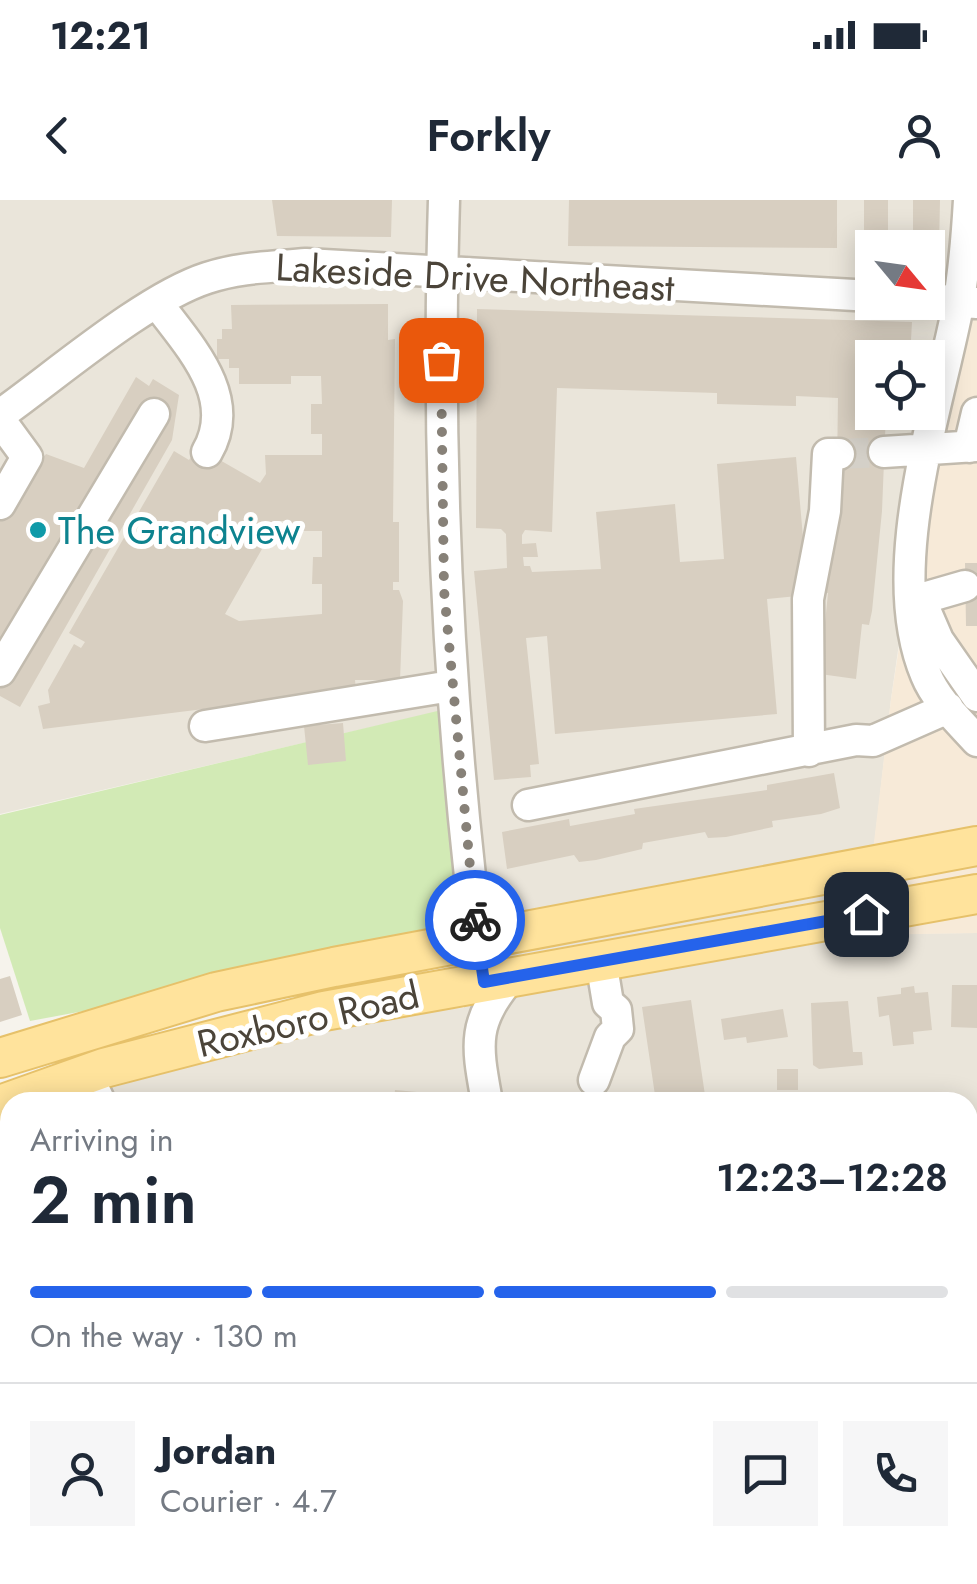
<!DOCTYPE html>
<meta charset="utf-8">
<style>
:root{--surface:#fff;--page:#f6f6f7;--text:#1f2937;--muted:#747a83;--line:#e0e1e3;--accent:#2563eb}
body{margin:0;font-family:Jost,sans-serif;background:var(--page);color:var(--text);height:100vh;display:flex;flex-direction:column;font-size:38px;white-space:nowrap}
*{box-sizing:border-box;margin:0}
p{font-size:32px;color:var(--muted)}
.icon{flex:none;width:55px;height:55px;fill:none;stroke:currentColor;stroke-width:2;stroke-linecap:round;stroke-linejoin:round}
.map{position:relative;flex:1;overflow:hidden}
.sheet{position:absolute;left:0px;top:892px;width:978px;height:492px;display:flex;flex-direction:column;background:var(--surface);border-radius:30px 30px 0 0;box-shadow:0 5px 25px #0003}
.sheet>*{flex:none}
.needle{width:65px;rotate:119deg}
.buttons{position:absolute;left:855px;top:30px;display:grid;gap:20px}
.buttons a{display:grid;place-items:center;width:90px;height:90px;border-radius:0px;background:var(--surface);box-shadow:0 5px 25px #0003;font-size:50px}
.pin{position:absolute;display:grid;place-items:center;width:85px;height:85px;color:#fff;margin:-42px;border-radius:20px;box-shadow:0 5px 15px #0006}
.courier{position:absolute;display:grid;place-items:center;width:100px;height:100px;margin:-50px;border:8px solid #2563eb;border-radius:50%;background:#fff;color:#222;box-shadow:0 2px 12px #0007}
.headline em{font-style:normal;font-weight:600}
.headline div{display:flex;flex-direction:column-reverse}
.headline{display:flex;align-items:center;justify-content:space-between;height:170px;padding:0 30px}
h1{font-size:65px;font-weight:600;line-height:75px}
.bar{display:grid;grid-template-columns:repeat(4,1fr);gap:15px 10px;align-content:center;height:120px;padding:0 30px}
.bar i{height:12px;border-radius:8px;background:var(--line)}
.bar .on{background:var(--accent)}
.bar p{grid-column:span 4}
.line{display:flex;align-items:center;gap:25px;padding:0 30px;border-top:2px solid var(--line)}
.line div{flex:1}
.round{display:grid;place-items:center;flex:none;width:105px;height:105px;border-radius:0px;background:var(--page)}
.status{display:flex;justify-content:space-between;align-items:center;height:70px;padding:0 50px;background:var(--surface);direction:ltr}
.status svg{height:28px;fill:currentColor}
header{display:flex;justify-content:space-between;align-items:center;height:130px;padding:0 30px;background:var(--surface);font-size:45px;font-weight:600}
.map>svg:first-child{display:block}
.residential{fill:#eae5da;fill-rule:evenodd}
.commercial{fill:#f7ead8}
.green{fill:#d2eab5}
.building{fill:#d8cfc1;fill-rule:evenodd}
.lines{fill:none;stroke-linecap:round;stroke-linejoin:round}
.minor-tunnel{stroke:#d4d0c8;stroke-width:30;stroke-dasharray:30 15;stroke-linecap:butt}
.minor-casing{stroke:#c2bbae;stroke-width:35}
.major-casing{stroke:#e6c16a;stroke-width:42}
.minor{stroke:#fff;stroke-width:30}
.major{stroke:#ffe39c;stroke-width:38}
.done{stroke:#878178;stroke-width:10;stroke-dasharray:0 18}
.route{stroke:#2563eb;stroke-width:12}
.culture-dot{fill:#0f9aa8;stroke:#fff;stroke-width:4}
.labels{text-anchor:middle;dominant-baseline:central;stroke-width:10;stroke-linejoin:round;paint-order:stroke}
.street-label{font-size:38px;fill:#4b4439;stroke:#fff}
.culture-label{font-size:38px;fill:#0d838f;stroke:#fff;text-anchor:start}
</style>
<div class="status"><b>12:21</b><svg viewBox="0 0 49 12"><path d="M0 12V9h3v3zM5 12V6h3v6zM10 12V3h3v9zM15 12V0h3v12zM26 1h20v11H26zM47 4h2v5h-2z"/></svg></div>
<header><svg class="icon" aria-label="back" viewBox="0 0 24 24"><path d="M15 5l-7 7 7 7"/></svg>Forkly<svg class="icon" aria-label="person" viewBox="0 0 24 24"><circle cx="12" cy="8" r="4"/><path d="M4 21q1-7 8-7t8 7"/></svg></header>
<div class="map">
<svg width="977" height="1384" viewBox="0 0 977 1384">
<rect width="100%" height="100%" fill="#f6f3ec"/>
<path class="residential" d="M0 0H963L891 499 864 734 977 733V1384H0V885L230 820 464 808 449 509 0 614ZM872 48H928V102H872ZM872 158H928V212H872ZM10 902H968V1375H10Z"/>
<path class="commercial" d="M977 0V733L863 735 891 499 954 90Z"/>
<path class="green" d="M450 508 477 738 30 821 0 728V615Z"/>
<path class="building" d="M272 0H392L391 37 277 36Z
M569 0H837V48L568 46Z
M864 0H888V47H864Z
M913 0H940L939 49 913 48Z
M388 104V140L395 139 393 322H399V382H393V390H399L403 401 400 480H355L356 490 43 529 38 506 50 503 48 490 74 444 81 448 85 442 69 433 174 251 189 260 197 247 260 283 266 274 265 255H322V234H311V204H322L321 176H291V184H239V168H229V159H217V139H222V129H232L231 105ZM278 321H290V331H322V357H313L312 384H322V414L239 421 225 414Z
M477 109 912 122 910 158H872V212H886L882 311 872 411 869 425 862 424 856 479 820 474 828 393 767 399 777 514 555 534 547 436 526 438 539 564 530 565 531 577 494 580 474 371 507 368 506 334 501 329 476 328ZM557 188 717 193V204L796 206V196L838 198 836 337 804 349 796 257 717 264 724 359 680 362 675 304 596 312 601 369 532 372 530 366H524L523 357H538L536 343 522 344V335L525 330 552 332Z
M136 177 149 186 153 179 179 195 172 240 20 507 0 496V320L13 298 20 302 26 292 20 289 46 254 84 268Z
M965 363H977V426H966Z
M343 523 346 561 308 565 304 526Z
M834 573 840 608 821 614 772 621 773 627 726 637 708 638 705 632 643 643 642 649 596 660 579 662 574 655 507 669 502 632 569 619 570 626 635 614 634 609 767 590V585Z
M10 776 22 815 0 822V779Z
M952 785H977V828L951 827Z
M914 786 915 793 928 792 932 830 913 832 914 844 893 846 889 815 879 817 877 797 901 794V788Z
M691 800 706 902H656L642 807Z
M848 801 853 852H862L863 865 819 869 813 865 811 803Z
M783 809 788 837 747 843 746 837 724 840 721 819Z
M777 869H798V890H777Z
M395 890 450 895 449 902H394Z
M329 892 345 894 344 902H316L317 896 328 898Z
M354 893 369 894 368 902H349Z
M970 1026 977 1030V1080L968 1101Z
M10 1068V1113L0 1091V1072Z
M0 1216 10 1238V1252L0 1257Z
M210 1375H244L239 1384H205Z
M796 1375H828L834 1378 831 1384H792Z"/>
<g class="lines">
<path class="minor-tunnel" d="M839 254 884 252"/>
<defs>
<path id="minor" d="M444 0C436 262 448 522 483 782
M969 0C967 35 964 71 958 106 937 213 882 371 926 475 936 500 959 521 977 541
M928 99 977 103
M157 103C189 146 239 197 207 252
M0 215C55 176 145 98 207 78 239 67 273 67 306 64L872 96
M0 220 27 257 0 304
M969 247 977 213
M884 252 977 246
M919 396 938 440 977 496
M920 399 965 386
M0 471 154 214
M205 526 451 486
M809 551 808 399 825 311 828 254H839
M528 605 856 540 873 541 948 508
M87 875 100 902
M594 880 610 837 618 829 616 810 608 803 601 761
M487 902C477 846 471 823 511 777
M0 1142 10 1168
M968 1285 977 1266
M333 1384 338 1375
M918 1384 923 1375"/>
<path id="major" d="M0 858 216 792 334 767 977 646
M0 905 104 868 324 811 977 694"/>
</defs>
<use href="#minor" class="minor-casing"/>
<use href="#major" class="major-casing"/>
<use href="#minor" class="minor"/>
<use href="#major" class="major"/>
</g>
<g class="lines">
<path class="done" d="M441 160 444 390 475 720"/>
<path class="route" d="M475 720 484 782 866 714"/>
</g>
<circle class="culture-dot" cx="38" cy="330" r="10"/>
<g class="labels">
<g class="street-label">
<text transform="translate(475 77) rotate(3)">Lakeside Drive Northeast</text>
<text transform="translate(308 819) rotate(-13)">Roxboro Road</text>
</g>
<g class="culture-label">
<text x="58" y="330">The Grandview</text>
</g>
</g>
</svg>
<div class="buttons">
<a><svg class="needle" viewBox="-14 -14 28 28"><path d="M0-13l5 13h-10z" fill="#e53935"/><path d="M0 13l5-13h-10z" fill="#747a83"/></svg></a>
<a><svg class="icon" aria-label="locate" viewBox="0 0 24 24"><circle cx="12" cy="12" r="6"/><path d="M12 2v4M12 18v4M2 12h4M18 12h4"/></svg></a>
</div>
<div class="pin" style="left:441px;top:160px;background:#ea580c"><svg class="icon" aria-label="bag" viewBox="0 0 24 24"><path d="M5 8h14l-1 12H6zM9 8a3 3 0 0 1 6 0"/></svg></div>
<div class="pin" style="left:866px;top:714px;background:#1f2937"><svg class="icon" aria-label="home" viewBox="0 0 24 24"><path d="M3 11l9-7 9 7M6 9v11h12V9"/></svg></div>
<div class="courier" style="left:475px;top:720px"><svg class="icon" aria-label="bike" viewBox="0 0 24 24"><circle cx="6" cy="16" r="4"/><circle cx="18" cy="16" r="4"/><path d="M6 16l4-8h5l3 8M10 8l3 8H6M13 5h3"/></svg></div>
<section class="sheet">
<div class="headline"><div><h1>2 min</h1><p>Arriving in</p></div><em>12:23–12:28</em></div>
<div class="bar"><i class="on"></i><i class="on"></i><i class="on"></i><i></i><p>On the way · 130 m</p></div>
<div class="line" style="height:180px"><a class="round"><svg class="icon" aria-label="person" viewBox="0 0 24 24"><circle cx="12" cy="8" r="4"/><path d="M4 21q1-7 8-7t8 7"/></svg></a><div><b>Jordan</b><p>Courier · 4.7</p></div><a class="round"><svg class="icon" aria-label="chat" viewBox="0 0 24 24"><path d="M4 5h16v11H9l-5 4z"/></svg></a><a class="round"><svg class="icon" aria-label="phone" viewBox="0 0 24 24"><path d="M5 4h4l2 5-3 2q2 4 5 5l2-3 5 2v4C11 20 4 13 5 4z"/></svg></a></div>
</section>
</div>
